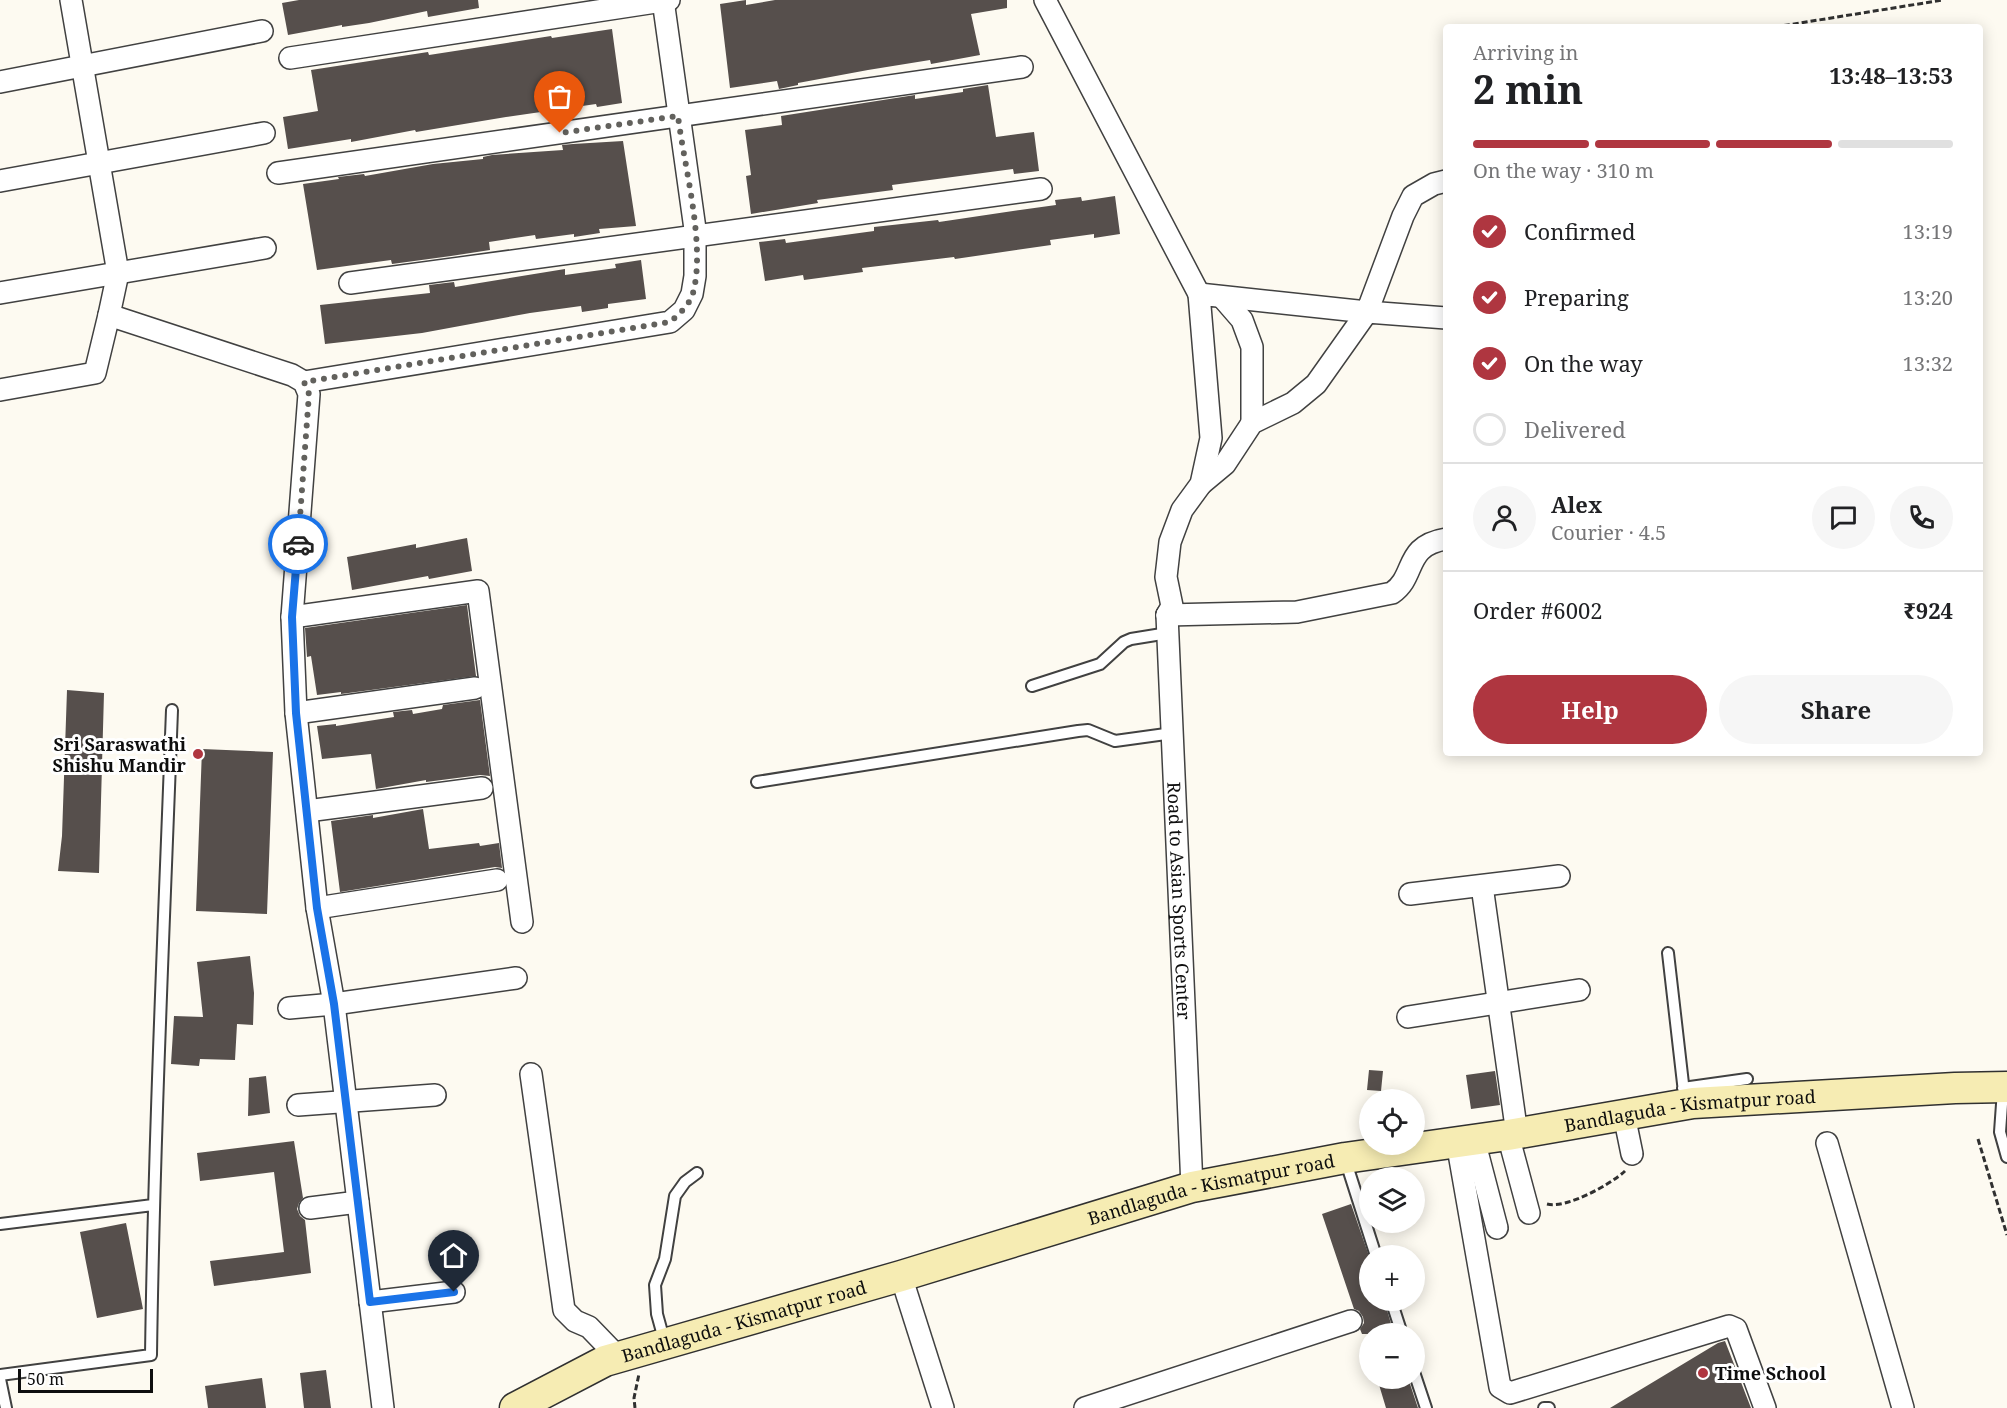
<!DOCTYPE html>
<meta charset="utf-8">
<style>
:root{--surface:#fff;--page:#f6f6f6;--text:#202124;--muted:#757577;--line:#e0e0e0;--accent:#af3640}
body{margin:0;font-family:"Noto Serif",serif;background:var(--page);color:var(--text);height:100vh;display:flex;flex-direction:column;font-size:22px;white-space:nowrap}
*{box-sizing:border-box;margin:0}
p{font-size:20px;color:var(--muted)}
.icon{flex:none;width:33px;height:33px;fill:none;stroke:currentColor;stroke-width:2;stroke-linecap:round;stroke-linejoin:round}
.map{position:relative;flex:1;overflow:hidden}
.details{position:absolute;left:1443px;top:24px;width:540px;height:732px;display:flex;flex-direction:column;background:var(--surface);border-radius:6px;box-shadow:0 3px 15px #0003}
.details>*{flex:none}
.buttons{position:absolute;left:1359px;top:1089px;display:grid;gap:12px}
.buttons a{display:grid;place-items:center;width:66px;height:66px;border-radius:50%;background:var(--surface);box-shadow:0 3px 15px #0003;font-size:30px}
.scale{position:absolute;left:18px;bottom:15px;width:135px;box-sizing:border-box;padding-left:6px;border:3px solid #0e0e0e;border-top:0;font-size:16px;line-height:21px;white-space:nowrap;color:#0e0e0e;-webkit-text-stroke:4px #fff;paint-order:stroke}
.pin{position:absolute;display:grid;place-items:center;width:51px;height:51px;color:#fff;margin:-62px -26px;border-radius:50% 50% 50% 0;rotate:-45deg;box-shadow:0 0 6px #0007}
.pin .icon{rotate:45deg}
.courier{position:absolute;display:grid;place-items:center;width:60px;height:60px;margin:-30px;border:4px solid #1a73e8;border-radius:50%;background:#fff;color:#222;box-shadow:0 2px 8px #0007}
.head em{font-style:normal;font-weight:700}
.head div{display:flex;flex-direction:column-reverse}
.head{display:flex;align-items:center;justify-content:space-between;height:102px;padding:0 30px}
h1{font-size:39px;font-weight:700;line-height:45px}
.bar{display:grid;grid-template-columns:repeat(4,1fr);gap:9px 6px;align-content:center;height:72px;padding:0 30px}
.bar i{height:8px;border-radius:4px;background:var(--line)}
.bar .selected{background:var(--accent)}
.bar p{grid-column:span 4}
.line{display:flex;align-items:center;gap:15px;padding:0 30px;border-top:2px solid var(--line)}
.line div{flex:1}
.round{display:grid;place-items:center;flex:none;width:63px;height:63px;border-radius:32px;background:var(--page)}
ol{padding:0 30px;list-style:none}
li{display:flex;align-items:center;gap:18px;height:66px}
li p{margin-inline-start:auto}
li .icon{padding:6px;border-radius:50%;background:var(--accent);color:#fff;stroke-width:4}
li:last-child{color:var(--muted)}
li i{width:33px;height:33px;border:3px solid var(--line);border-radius:50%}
.button{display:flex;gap:12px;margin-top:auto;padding:12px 30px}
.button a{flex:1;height:69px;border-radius:36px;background:var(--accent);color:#fff;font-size:24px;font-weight:700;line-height:69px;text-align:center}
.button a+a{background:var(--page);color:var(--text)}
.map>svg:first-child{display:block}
.building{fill:#564f4c}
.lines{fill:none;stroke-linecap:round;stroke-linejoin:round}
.lane-casing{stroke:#414141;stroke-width:14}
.street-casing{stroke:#414141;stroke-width:24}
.secondary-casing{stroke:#303030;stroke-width:33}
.path{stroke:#303030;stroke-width:3;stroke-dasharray:6 3;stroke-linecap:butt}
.lane{stroke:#fff;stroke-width:10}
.street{stroke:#fff;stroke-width:21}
.secondary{stroke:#f6ecb3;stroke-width:30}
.done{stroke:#62615d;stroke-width:6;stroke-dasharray:0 10.8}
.route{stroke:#1a73e8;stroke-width:8}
.poi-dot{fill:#af3640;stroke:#fff;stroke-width:2}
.labels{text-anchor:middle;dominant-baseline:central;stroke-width:6;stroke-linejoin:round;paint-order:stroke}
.poi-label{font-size:18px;font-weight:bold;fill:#0e0e0e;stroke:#fff;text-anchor:end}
.street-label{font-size:18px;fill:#0e0e0e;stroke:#fff}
</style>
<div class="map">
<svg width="2007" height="1408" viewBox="0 0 2007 1408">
<rect width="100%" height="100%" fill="#fdfaf1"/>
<path class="building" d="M299 0H478L479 8 428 17 427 11 369 23 342 27V25L288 35 282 3Z
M746 0V5L775 0H1007V8L971 14 980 55 931 64 930 60 868 70 798 83V85L779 89 777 81 730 88 720 4Z
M612 29 622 103 597 107 596 104 506 117 416 132 415 130 351 142V139L288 149 283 117 318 111 311 70 428 52 429 55 551 36 552 38Z
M988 85 996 137 1034 132 1039 171 1014 174 1013 169 892 185 893 190 817 200 818 203 751 214 746 176 751 175 745 130 782 125 781 116 915 95V99L963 92V89Z
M623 141 636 226 599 229 600 233 574 237V234L536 239 535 235 489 242 490 250 451 256 392 264 391 260 317 270 303 184 339 179 338 177 364 174 365 176 433 164 483 159V157L492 155 563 150 562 145 573 144Z
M1115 196 1120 234 1094 238V234L1050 240 1051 245 955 259 954 257 862 268 863 272 804 280 803 275 765 281 759 242 785 239 786 243 874 231V227L938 220 939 222 1020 210 1056 205 1055 200 1081 197 1082 201Z
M641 260 646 299 608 304V308L582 312 581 306 530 313 422 333 325 344 320 305 430 293 429 285 454 282 455 287 565 269V275L616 268 615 264Z
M467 538 472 571 429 579 428 576 352 590 347 557 416 544V548Z
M467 605 476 676 341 694V692L317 695 311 656 307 657 305 628Z
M67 690 104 693 99 873 58 871 62 836Z
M480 700 490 776 480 775 426 782V780L376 789 371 754 322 759 317 726 336 724V726L394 717 393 712 412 710 413 714 442 709 443 705Z
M202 749 273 752 267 914 196 911Z
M423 809 429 849 479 843 480 846 499 843 502 868 495 867 340 892 331 821 373 815V818Z
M250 956 254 993 253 1025 237 1024 235 1060 200 1059 199 1066 171 1064 174 1016 203 1017 197 962Z
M1369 1070 1383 1071 1381 1091 1367 1090Z
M1495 1071 1500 1105 1471 1109 1466 1075Z
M266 1076 270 1113 248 1116 249 1078Z
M294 1141 303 1198 299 1203 297 1209 300 1216 305 1220 311 1273 214 1286 210 1261 284 1252 274 1172 200 1181 197 1153Z
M1351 1204 1370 1259V1300H1384L1394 1334H1362L1360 1329 1364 1323 1363 1317 1359 1311 1354 1309 1322 1214Z
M126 1223 143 1309 97 1318 80 1232Z
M1725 1341 1751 1408H1610L1718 1343Z
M326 1370 331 1408H304L300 1373Z
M262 1378 266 1408H208L205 1386Z
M1377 1378H1408L1418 1408H1386Z"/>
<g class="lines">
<defs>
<path id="lane" d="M1032 686 1100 664 1124 642 1131 639 1168 633
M757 782 1078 731 1088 730 1115 741 1173 733
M1668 953 1685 1101
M1683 1088 1747 1079
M2003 1090 2000 1132 2007 1157
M1345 1159 1376 1256
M0 1224 153 1205
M1391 1300 1402 1334
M665 1343 657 1314 655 1285 665 1259 675 1196 685 1182 697 1173
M1414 1372 1426 1408
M0 1375 151 1355C154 1140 164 925 172 710
M0 1379 6 1408
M1544 1408H1549"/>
<g id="street">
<path d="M71 0 118 273 109 315 292 375 304 382 309 394 292 617 296 713 317 908 334 1004 383 1408"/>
<path d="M1045 0 1199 294"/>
<path d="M290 58 669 0"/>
<path d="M0 82 262 31"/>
<path d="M278 173 1022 67"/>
<path d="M0 181 264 133"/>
<path d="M350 283 1041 189"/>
<path d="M0 293 265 248"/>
<path d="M1222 297 1242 320 1252 347V423"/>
<path d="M304 382 670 322 684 310 692 294 695 276V229L663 0"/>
<path d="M0 390 95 373 109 315"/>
<path d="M1201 484 1225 464 1252 423 1293 403 1316 384 1367 312 1446 318"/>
<path d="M1167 615 1172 606 1166 577 1170 542 1182 510 1201 484 1211 438 1199 294 1367 312 1403 216 1413 196 1434 184 1446 181"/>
<path id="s1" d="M1167 615 1192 1187"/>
<path d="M1167 615 1297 612 1392 593C1417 576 1403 546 1446 539"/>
<path d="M292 617 478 591 522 922"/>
<path d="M296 713 475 688"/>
<path d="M307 811 482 788"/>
<path d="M1482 886 1517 1134"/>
<path d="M1410 894 1559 876"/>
<path d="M317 908 497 880"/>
<path d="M289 1008 334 1004 516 978"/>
<path d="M1408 1017 1579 990"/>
<path d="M531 1074 564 1310 575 1321 589 1327 618 1357"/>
<path d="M298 1105 435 1095"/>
<path d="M1624 1115 1632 1154"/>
<path d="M1508 1135 1529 1213"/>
<path d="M1474 1140 1497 1228"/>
<path d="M1457 1142 1500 1387 1510 1393 1729 1326 1736 1329 1765 1408"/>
<path d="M1827 1143 1903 1408"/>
<path d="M310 1208 358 1202"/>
<path d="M901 1276 943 1408"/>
<path d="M370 1302 454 1292"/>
<path d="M1085 1408 1351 1321"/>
</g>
<g id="secondary">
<path id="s2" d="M515 1408 605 1361 901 1276 1192 1187 1345 1158 1508 1135 1693 1103 1955 1088 2007 1087"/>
</g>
</defs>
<use href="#lane" class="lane-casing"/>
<use href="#street" class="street-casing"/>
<use href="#secondary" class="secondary-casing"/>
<path class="path" d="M1775 27 1943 0
M1978 1139 2007 1235
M1547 1204C1566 1209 1610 1185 1625 1171
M635 1408 634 1398 639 1374"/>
<use href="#lane" class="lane"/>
<use href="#street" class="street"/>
<use href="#secondary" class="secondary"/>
</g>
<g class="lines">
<path class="done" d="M298 544 309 394 304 382 670 322C680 313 689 306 693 293 706 245 684 166 678 116L560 133"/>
<path class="route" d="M298 544 292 617 296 713 317 908 334 1004 370 1302 454 1292"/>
</g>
<g class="poi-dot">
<circle cx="198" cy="754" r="6"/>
<circle cx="1703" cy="1373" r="6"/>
</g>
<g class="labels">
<g class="poi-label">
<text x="186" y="744">Sri Saraswathi<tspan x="186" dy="21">Shishu Mandir</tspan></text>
<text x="1715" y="1373" text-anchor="start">Time School</text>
</g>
<g class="street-label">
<text stroke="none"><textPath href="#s1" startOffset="286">Road to Asian Sports Center</textPath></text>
<text stroke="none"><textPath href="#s2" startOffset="1218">Bandlaguda - Kismatpur road</textPath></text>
<text stroke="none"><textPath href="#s2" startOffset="732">Bandlaguda - Kismatpur road</textPath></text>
<text stroke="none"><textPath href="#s2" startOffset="246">Bandlaguda - Kismatpur road</textPath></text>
</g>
</g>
</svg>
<div class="buttons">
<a><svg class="icon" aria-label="locate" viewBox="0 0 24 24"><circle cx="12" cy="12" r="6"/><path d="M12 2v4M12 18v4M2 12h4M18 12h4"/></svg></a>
<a><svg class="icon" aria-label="layers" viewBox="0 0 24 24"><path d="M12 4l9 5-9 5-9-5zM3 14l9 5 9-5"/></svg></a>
<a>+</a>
<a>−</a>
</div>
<div class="scale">50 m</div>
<div class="pin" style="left:560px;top:133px;background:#ea580c"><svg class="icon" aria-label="bag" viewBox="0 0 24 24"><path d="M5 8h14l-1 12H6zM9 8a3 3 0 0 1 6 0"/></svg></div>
<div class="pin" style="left:454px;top:1292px;background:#1f2937"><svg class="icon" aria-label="home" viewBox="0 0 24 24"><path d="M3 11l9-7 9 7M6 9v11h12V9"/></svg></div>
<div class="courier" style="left:298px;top:544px"><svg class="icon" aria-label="car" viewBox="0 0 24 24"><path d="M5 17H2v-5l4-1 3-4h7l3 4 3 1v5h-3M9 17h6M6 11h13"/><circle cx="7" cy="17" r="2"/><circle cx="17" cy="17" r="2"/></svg></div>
<section class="details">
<div class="head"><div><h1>2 min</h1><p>Arriving in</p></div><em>13:48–13:53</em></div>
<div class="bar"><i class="selected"></i><i class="selected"></i><i class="selected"></i><i></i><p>On the way · 310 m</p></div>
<ol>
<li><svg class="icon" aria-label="check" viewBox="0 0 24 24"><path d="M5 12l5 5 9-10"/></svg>Confirmed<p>13:19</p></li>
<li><svg class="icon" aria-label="check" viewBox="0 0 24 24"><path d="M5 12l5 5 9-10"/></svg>Preparing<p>13:20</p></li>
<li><svg class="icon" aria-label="check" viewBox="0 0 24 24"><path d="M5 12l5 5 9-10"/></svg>On the way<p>13:32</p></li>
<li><i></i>Delivered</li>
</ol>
<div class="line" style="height:108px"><a class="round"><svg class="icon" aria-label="person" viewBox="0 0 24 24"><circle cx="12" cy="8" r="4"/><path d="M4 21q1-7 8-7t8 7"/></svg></a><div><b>Alex</b><p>Courier · 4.5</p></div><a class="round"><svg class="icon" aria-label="chat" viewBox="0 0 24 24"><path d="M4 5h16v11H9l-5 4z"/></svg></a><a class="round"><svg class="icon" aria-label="phone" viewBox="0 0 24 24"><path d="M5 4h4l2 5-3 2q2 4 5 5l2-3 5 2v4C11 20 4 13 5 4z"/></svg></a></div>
<div class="line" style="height:78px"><div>Order #6002</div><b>₹924</b></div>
<div class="button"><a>Help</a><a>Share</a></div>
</section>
</div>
